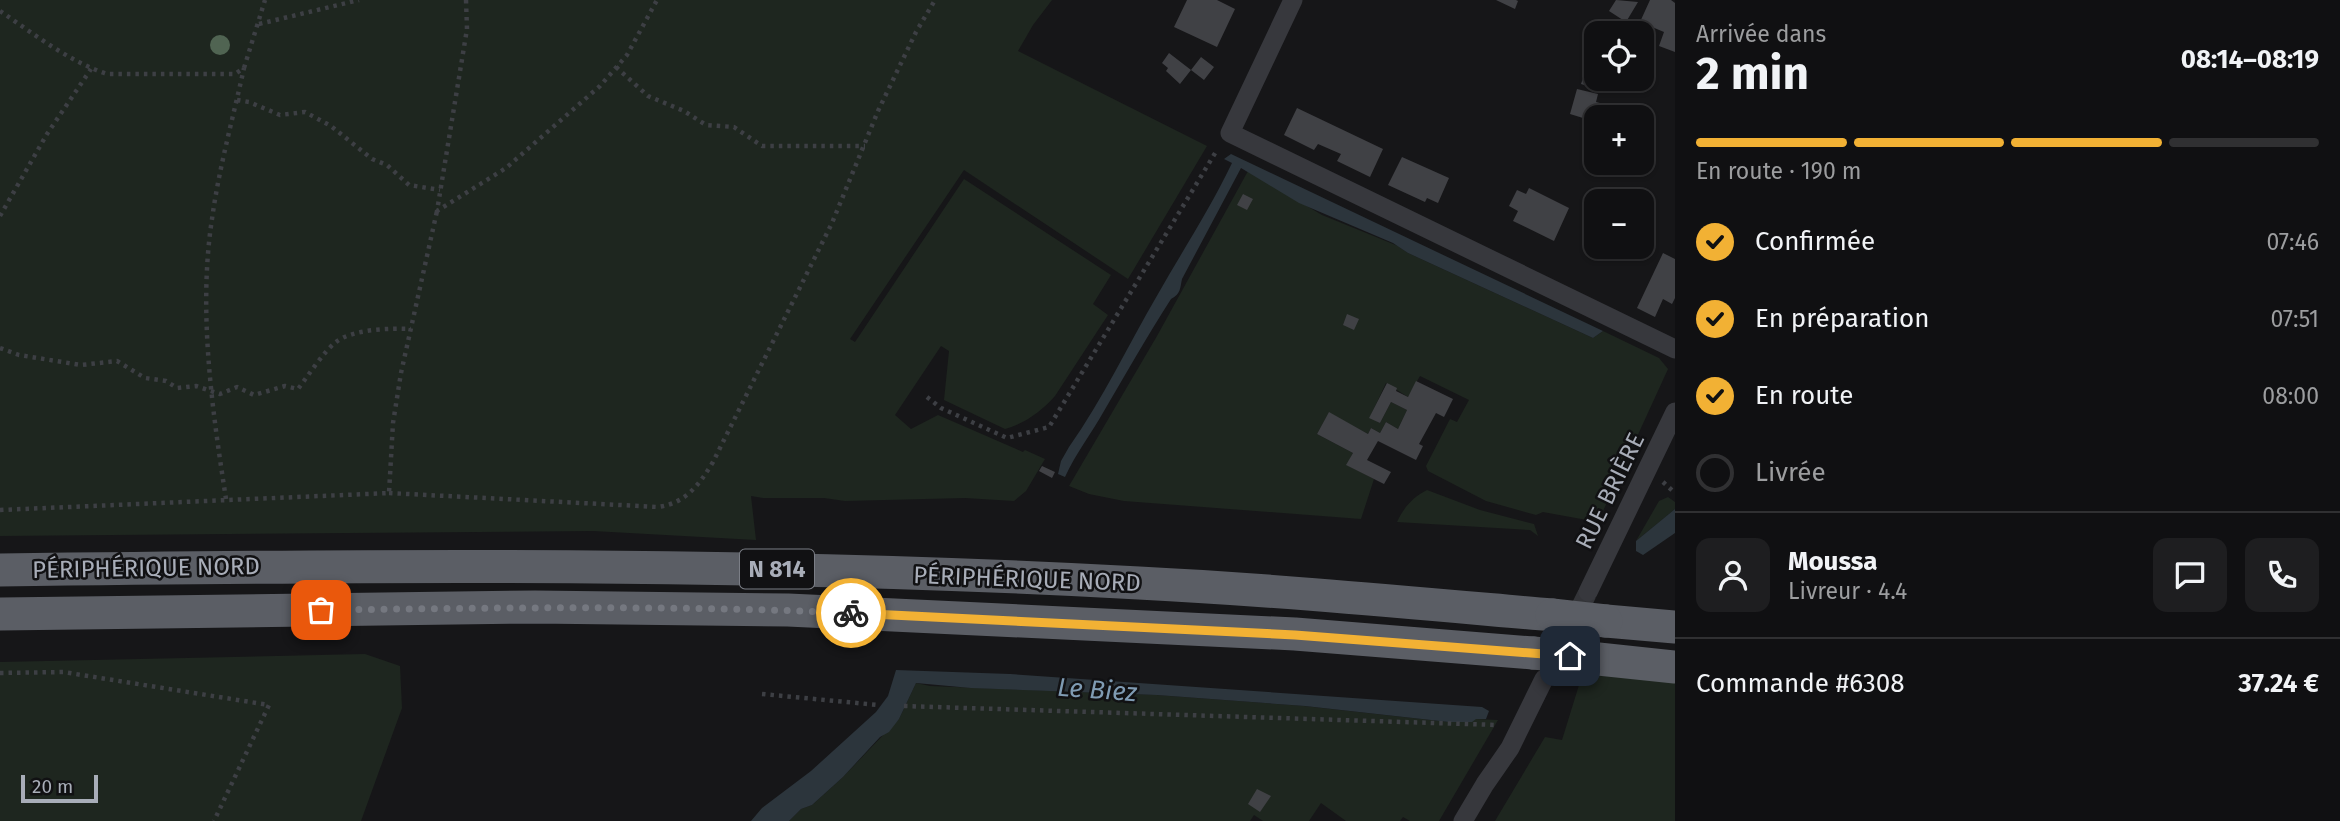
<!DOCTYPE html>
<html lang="fr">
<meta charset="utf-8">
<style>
:root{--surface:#101012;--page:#1e1e20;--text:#f1f3f6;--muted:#9c9d9f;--line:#303032;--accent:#f2b134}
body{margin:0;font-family:"Fira Sans",sans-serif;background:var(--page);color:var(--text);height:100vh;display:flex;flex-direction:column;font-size:26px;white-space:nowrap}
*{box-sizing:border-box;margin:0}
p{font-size:23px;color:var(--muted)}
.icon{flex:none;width:38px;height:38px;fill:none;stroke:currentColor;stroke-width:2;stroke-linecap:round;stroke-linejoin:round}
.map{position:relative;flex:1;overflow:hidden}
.panel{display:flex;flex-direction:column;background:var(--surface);width:665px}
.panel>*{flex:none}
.buttons{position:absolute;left:1584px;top:21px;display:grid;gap:14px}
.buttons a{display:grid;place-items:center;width:70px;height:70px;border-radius:14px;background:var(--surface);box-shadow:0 2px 5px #0004,0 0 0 2px var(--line);font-size:35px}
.scale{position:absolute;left:21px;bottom:18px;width:77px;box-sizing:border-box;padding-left:7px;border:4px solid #a8adb8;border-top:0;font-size:19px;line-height:24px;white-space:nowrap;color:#a8adb8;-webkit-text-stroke:5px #111113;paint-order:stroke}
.pin{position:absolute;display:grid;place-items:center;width:60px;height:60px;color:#fff;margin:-30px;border-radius:14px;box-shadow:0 4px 10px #0006}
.courier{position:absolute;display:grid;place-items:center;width:70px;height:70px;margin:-35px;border:5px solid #f2b134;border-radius:50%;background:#fff;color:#222;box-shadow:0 2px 9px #0007}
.summary em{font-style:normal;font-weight:700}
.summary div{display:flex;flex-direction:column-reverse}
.summary{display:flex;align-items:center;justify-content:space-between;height:119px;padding:0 21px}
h1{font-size:46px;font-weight:700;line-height:52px}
.bar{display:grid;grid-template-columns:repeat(4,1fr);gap:10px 7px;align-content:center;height:84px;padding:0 21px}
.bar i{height:9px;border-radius:5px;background:var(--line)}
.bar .current{background:var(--accent)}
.bar p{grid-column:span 4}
.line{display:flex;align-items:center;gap:18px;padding:0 21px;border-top:2px solid var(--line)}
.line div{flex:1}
.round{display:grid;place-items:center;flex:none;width:74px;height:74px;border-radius:14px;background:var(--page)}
ol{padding:0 21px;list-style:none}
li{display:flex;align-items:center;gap:21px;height:77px}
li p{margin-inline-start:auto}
li .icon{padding:7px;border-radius:50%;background:var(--accent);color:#111;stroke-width:4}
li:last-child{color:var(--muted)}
li i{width:38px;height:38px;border:4px solid var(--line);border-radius:50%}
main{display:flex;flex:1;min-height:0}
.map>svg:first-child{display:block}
.green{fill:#1e261f}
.water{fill:#2c353c}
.building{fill:#404145}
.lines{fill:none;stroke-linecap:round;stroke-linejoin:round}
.minor-tunnel{stroke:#333438;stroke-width:19;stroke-dasharray:19 10;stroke-linecap:butt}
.path{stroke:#3d3f44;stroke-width:4.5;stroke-dasharray:3.5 5;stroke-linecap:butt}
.minor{stroke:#37383d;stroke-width:19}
.trunk{stroke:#5b5e65;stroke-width:33}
.trunk-bridge{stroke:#5b5e65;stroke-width:33}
.tree{fill:#506452}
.done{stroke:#757880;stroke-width:7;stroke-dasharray:0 12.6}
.route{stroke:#f2b134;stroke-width:9}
.labels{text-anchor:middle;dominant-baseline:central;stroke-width:5;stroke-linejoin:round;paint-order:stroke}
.shield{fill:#111113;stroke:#7b7e86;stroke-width:2}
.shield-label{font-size:23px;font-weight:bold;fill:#a8adb8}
.street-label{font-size:24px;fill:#a8adb8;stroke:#111113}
.water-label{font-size:26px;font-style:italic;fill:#7f9bb3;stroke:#111113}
</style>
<main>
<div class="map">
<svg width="1675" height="821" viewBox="0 0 1675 821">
<rect width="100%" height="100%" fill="#161618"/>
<path class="green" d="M0 0H1052L1033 25 1018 51 1207 146 1128 279 964 170 850 339 855 342 964 179 1111 275 1093 304 1108 315 1055 396C1042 411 1024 424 1005 429L944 400 949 351 941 346 895 415 911 429 938 415 1023 452 1025 450 1045 459 1026 491 1014 501 965 498 845 501 824 498H763L751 496 756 540 593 531 0 536Z
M1248 171 1322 215 1398 246 1408 253 1593 338 1603 331 1659 358 1668 369 1598 522 1543 512 1536 515 1486 501 1428 471 1426 466 1450 419 1457 422 1469 400 1420 376 1408 397 1386 383 1370 417 1380 423 1391 402 1407 410 1398 429 1386 422 1380 433 1371 428 1368 434 1329 413 1317 434 1353 453 1347 465 1374 479 1361 519 1124 501 1089 494 1069 486 1157 336Z
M1427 490 1480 510 1534 524 1538 536 1530 530 1397 522C1404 507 1413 497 1427 490Z
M1668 497 1675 502V509L1636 541 1659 501Z
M365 654 400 666 402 708 361 821H0V662Z
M1583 672 1675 681V821H1495L1545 737 1562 740Z
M916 683 930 686 1157 695 1304 706 1449 722 1476 719 1498 720 1439 821H1410L1403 817 1400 821H1346L1321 803 1309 821H1263L1254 815 1250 821H789L801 809 812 805 843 777 886 732 899 719Z"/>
<path class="water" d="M1231 154 1603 331 1593 338 1408 253 1393 243 1299 203 1241 168 1182 279C1180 288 1181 294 1171 299 1147 336 1126 374 1104 411 1091 434 1076 453 1065 477L1058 474 1061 461 1069 447C1103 399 1128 345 1158 294 1183 250 1210 209 1232 163L1224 159Z
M1675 509V533L1643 555 1636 551V541Z
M896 670 1010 674 1482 707 1489 711 1486 719H1476L1472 722H1449L1305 706 1157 695 971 688 916 683 899 719 889 732 880 737 843 777 812 805 801 809 789 821H751L762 808 811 771 876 712 888 696Z"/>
<path class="building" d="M1187 0H1217L1235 9 1217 47 1174 27Z
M1496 0H1516L1518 1 1515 9Z
M1616 0 1638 2 1626 22 1609 11Z
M1650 0H1671L1675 3V52L1659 46 1664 32 1640 22Z
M1169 53 1191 70 1180 84 1166 71 1168 68 1162 63Z
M1201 57 1214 67 1204 80 1191 70Z
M1584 75 1596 80 1594 88 1581 84Z
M1577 89 1598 94 1596 102 1615 107 1612 117H1596V122L1570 114Z
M1297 108 1383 149 1370 177 1337 161 1341 154 1318 144 1314 150 1284 135Z
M1402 157 1449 178 1438 203 1427 198 1425 202 1388 185Z
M1529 188 1569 208 1554 241 1513 221 1518 211 1509 206 1517 190 1526 194Z
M1243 194 1253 199 1247 210 1237 205Z
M1663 253 1675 259V298L1672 304 1663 299 1655 317 1637 308Z
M1347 314 1359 319 1354 330 1343 325Z
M1416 381 1453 399 1444 417 1436 413 1419 444 1423 446 1416 460 1378 441 1367 460 1391 472 1384 484 1346 465 1353 453 1317 434 1329 412 1368 434 1371 428 1380 433 1386 422 1398 429 1407 410 1391 402 1380 423 1369 418 1387 383 1397 388 1396 391 1408 397Z
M1042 466 1055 472 1052 478 1039 471Z
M1257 789 1271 796 1260 812 1248 804Z"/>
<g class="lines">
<path class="minor-tunnel" d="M1553 663 1588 592"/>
<path class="path" d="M466 0 467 29 437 211 506 168 600 86 627 55 657 0
M0 11C34 34 68 61 107 74H235L244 68 265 0
M259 24 359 0
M616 67 648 96 684 111 706 125 734 127 762 146H865
M237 100 249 102 280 115 305 112 331 126 372 159 387 165 409 185 440 190
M0 216 47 134 91 69
M0 348 19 355 81 365 117 361 145 378 166 381 177 388 196 386 220 394 237 387 254 395 285 386 298 389C308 376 324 351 336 342 352 329 391 328 411 329
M927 397 941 408 1007 438 1049 427 1217 150
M1663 482 1675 493
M389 493 658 507C686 503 699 485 713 462L832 223 878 111 916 32 935 0
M226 499C212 409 198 310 212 219 219 168 233 118 244 68
M0 510 389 493 393 423 401 373 437 211
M0 673 63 672 269 705 214 821
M762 694 878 705
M904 706 1497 725"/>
<path class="minor" d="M1293 0 1230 133 1675 349
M1588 592 1675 412
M1463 821 1485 784 1510 748 1544 679"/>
<path class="trunk" d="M0 570C380 565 760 562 1139 583 1277 590 1414 603 1552 615
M0 614 535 607 788 610 1295 634 1533 653
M1606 621 1675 627
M1589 658 1675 667"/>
<path class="trunk-bridge" d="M1552 615 1606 621
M1533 653 1589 658"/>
</g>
<circle class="tree" cx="220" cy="45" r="10"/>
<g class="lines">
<path class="done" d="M321 610C498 608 675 605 851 613"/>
<path class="route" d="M851 613 1295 635 1570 656"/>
</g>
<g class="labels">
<rect class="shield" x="740" y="549.5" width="74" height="39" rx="5"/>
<g class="shield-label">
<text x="777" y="569">N 814</text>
</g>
<g class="street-label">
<text transform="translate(1610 491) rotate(-64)">RUE BRIÈRE</text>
<text transform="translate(146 568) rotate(-1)">PÉRIPHÉRIQUE NORD</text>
<text transform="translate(1027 579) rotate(2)">PÉRIPHÉRIQUE NORD</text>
</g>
<g class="water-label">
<text transform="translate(1097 690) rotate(4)">Le Biez</text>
</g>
</g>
</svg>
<div class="buttons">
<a><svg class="icon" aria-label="locate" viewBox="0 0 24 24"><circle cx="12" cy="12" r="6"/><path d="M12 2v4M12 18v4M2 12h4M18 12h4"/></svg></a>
<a>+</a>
<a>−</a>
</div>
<div class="scale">20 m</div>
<div class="pin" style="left:321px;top:610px;background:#ea580c"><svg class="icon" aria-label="bag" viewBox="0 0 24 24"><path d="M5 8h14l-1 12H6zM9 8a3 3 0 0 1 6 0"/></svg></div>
<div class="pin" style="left:1570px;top:656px;background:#1f2937"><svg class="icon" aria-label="home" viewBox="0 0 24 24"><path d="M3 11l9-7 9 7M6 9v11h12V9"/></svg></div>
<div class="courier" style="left:851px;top:613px"><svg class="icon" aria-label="bike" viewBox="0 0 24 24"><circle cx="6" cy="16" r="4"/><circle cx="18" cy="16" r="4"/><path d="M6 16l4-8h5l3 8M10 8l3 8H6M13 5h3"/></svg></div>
</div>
<section class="panel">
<div class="summary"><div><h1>2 min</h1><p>Arrivée dans</p></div><em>08:14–08:19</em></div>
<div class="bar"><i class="current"></i><i class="current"></i><i class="current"></i><i></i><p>En route · 190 m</p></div>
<ol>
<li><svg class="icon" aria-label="check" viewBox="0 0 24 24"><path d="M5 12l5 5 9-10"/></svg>Confirmée<p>07:46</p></li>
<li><svg class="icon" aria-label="check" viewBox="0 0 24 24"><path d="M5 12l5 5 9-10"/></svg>En préparation<p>07:51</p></li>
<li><svg class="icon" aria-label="check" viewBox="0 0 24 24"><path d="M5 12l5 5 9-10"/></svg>En route<p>08:00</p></li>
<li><i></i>Livrée</li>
</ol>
<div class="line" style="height:126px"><a class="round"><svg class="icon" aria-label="person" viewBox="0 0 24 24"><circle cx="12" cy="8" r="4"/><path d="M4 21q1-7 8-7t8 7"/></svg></a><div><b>Moussa</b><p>Livreur · 4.4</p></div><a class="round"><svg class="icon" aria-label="chat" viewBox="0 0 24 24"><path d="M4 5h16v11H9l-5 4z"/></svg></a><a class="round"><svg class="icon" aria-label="phone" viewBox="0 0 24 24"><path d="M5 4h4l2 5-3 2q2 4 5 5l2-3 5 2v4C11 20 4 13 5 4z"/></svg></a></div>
<div class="line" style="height:91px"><div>Commande #6308</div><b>37.24 €</b></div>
</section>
</main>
